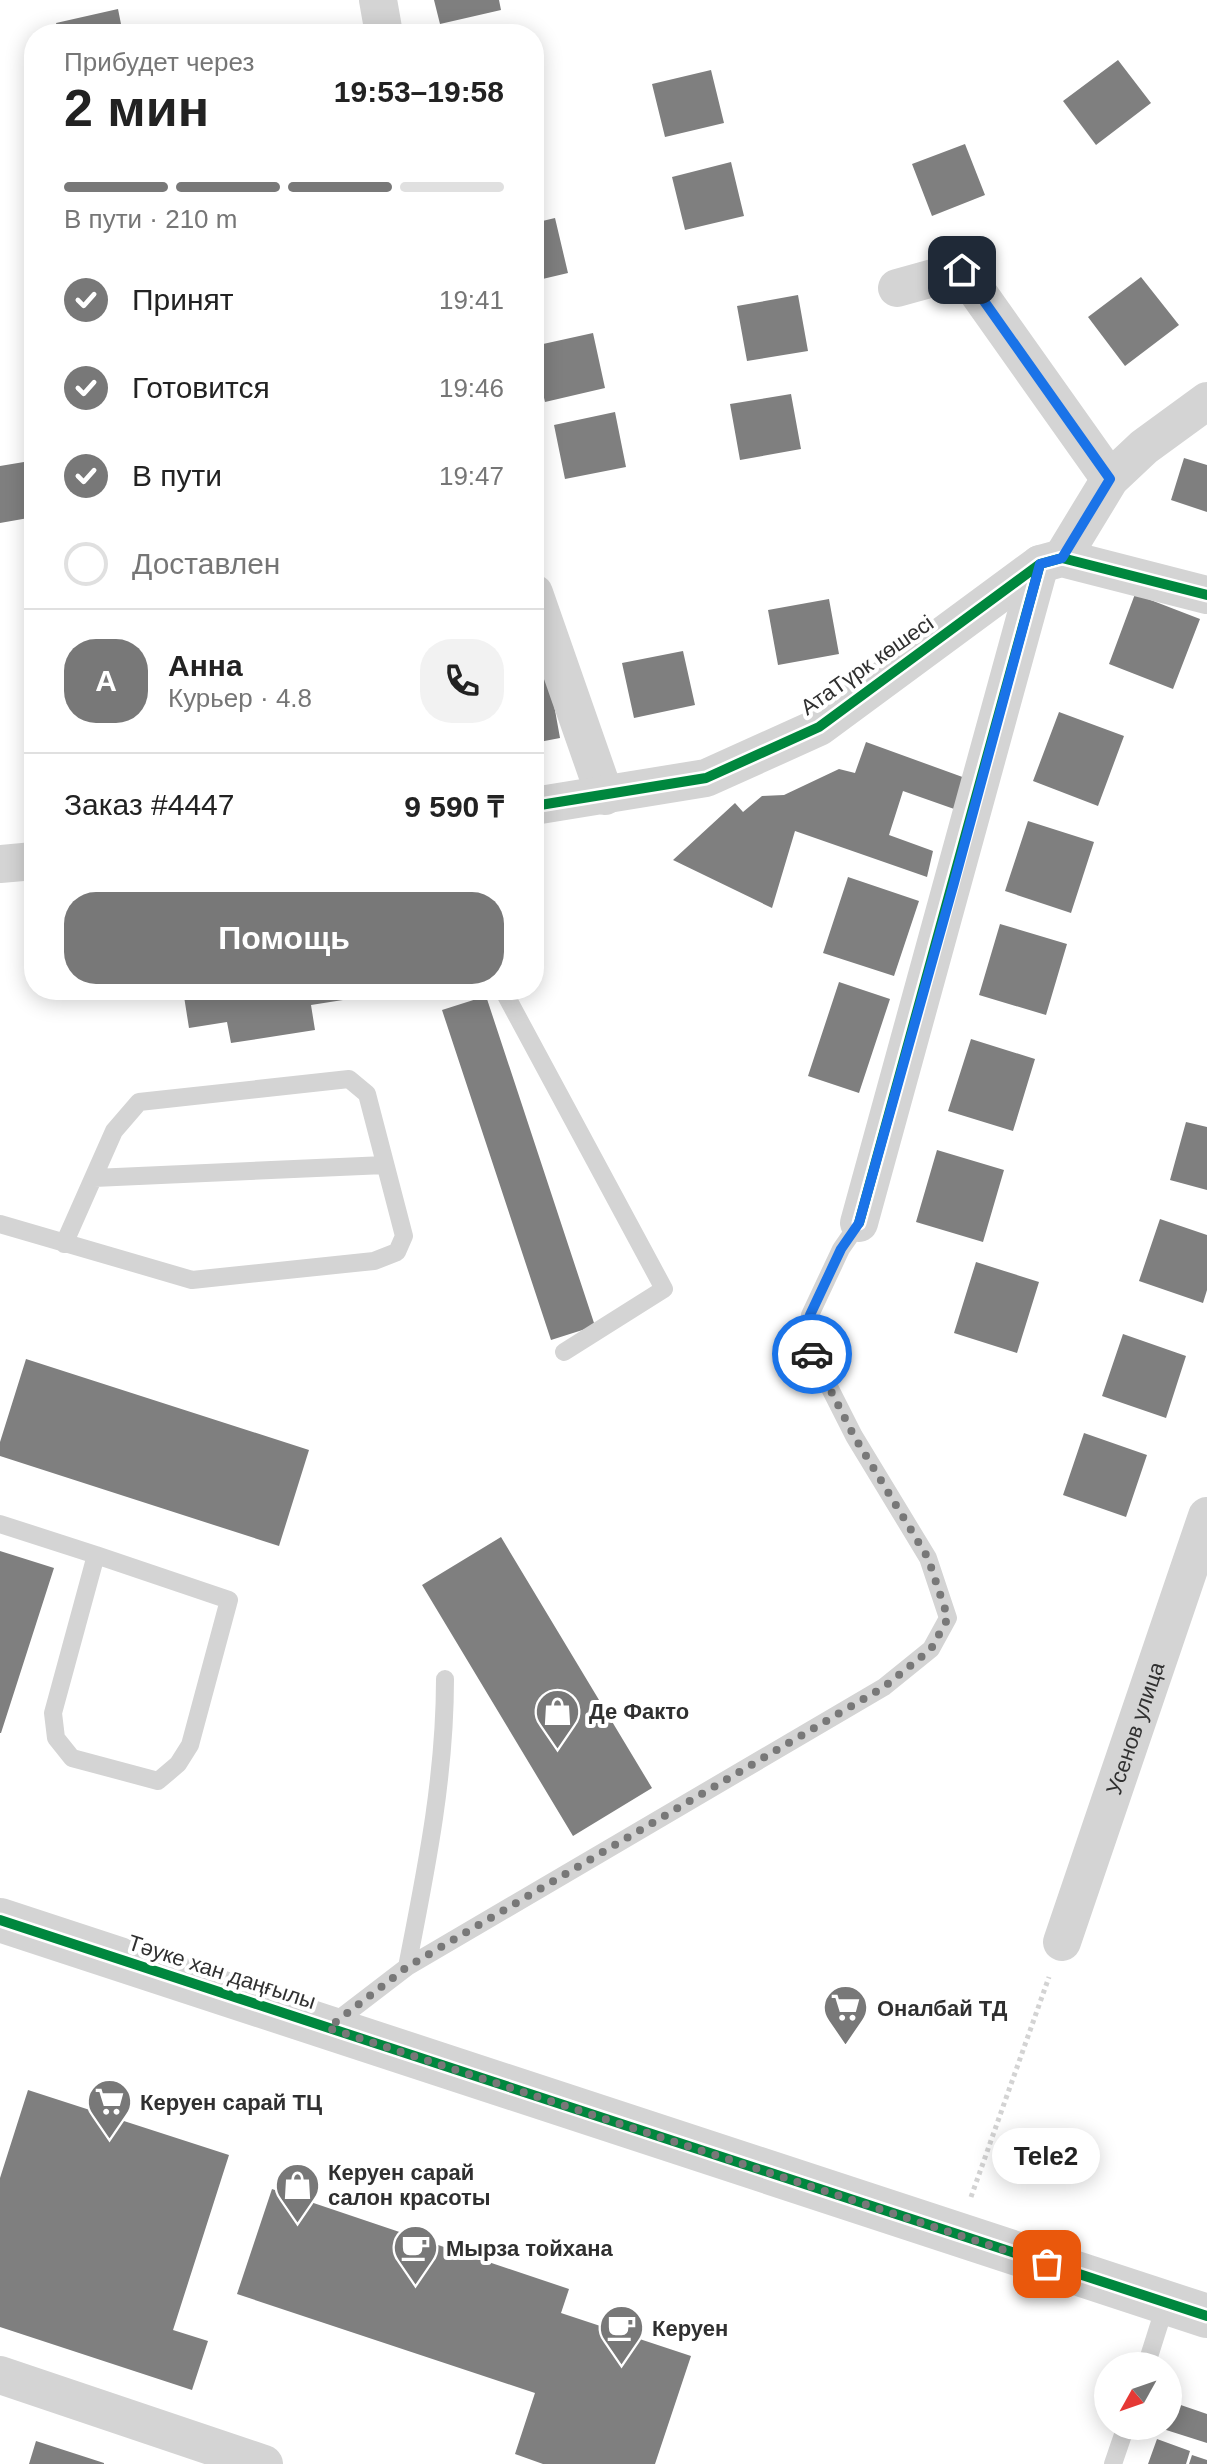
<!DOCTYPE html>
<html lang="ru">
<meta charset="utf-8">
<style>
:root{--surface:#fff;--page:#f2f2f2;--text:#222;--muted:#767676;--line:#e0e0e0;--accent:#787878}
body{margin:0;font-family:Arial,sans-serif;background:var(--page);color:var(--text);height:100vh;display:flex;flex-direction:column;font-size:30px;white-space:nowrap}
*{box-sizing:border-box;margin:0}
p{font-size:26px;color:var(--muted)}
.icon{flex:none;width:44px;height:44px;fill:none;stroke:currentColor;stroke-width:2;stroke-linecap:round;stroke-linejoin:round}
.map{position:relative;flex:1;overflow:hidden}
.side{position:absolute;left:24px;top:24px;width:520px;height:976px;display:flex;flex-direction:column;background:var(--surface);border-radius:32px;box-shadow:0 4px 20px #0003}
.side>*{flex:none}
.needle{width:52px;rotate:230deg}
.fabs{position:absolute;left:1094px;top:2352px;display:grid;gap:16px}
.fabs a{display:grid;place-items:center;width:88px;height:88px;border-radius:50%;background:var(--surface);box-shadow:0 4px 20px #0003;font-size:40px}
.pin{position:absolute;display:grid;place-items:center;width:68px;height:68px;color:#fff;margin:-34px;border-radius:16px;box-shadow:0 4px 12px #0006}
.courier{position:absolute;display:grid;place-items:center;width:80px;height:80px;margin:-40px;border:6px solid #1a73e8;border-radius:50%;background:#fff;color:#222;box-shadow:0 2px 10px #0007}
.bubble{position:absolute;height:56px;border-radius:28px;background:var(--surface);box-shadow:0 4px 20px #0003;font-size:26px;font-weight:700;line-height:56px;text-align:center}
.summary em{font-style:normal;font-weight:700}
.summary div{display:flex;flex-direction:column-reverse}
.summary{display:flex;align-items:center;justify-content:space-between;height:136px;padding:0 40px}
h1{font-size:52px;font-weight:700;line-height:60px}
.bar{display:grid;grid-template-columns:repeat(4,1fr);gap:12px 8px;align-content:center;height:96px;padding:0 40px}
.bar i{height:10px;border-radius:6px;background:var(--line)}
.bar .on{background:var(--accent)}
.bar p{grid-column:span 4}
.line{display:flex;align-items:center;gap:20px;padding:0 40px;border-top:2px solid var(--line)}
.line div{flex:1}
.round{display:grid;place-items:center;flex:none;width:84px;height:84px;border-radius:32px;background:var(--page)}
ol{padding:0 40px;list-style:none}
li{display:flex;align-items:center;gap:24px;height:88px}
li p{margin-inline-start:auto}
li .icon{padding:8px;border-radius:50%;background:var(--accent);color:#fff;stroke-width:4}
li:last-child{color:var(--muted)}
li i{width:44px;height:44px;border:4px solid var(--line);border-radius:50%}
.button{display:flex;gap:16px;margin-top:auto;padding:16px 40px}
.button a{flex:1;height:92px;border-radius:32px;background:var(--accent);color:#fff;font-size:32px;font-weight:700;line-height:92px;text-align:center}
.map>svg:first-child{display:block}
.building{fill:#7f7f7f}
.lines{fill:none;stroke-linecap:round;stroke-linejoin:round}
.path{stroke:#d3d3d3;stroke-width:5;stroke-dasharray:4 4;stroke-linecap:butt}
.service{stroke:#d4d4d4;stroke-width:18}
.minor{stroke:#d4d4d4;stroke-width:38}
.tertiary{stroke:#d4d4d4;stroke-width:44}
.cycleway-casing{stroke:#fff;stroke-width:15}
.cycleway{stroke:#00873e;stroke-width:10}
.done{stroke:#787878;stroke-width:8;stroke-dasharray:0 14.4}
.route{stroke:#1a73e8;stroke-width:10}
.labels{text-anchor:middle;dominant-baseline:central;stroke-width:8;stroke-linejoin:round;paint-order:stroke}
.street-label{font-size:22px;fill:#303030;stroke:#fff}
.poi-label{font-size:22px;font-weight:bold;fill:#303030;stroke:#fff;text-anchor:start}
</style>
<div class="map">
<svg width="1207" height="2464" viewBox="0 0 1207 2464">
<rect width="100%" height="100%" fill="#fff"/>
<path class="building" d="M434 0H499L501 10 440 24Z
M118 9 123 34H59L56 23Z
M1118 60 1151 103 1096 145 1063 101Z
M711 70 724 123 665 137 652 84Z
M965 144 985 195 932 216 912 164Z
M731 162 744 216 685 230 672 177Z
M555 218 568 273 534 281V223Z
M1141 277 1179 325 1125 366 1088 317Z
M798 295 808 351 747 361 737 306Z
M593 333 605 388 545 402 534 356V346Z
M791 394 801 449 740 460 730 404Z
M615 412 626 467 565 479 554 425Z
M1184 458 1207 465V512L1171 500Z
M24 462 34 517 0 523V466Z
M1135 594 1200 619 1173 689 1109 664Z
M829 599 839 654 778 665 768 610Z
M683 651 695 705 634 718 622 663Z
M549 677 560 738 534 743V679Z
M1059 712 1124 736 1098 806 1033 781Z
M866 742 968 779 957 810 903 791 889 835 933 851 927 877 795 831 772 908 673 860 735 803 743 812 762 796 784 795 839 769 855 773Z
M1028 821 1094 842 1071 913 1005 891Z
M848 877 919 901 894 976 823 953Z
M1000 924 1067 944 1046 1015 979 995Z
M839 982 890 999 859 1093 808 1076Z
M183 990H394V992L311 1005 315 1030 231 1043 227 1022 189 1028Z
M486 996 595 1326 551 1340 442 1010Z
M971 1039 1035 1059 1013 1131 948 1111Z
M1186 1122 1207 1127V1190L1170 1180Z
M937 1150 1004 1170 983 1242 916 1222Z
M1160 1219 1207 1235V1290L1203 1303 1139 1281Z
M976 1262 1039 1282 1017 1353 954 1333Z
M1123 1334 1186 1356 1166 1418 1102 1396Z
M26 1359 309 1450 279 1546 0 1456V1442Z
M1084 1433 1147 1455 1126 1517 1063 1495Z
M501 1537 652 1788 573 1836 422 1585Z
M0 1551 54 1568 1 1733H0Z
M28 2090 229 2155 173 2330 208 2341 192 2390 0 2327V2178Z
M272 2189 569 2289 561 2313 691 2356 655 2464H543L515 2454 535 2393 237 2294Z
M1172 2402 1207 2414V2443L1163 2429 1164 2426H1168V2414Z
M1157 2439 1190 2451 1186 2464H1148Z
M36 2441 104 2463V2464H29Z
M1192 2455 1207 2460V2464H1189Z"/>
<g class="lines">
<path class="path" d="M971 2197 1049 1977"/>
<path class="service" d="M503 990 664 1289 564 1352
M94 1178 385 1165
M0 1224 192 1280 374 1261 397 1252 404 1236 367 1094 349 1079 139 1102 114 1131 64 1244
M0 1524 96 1555 53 1713 56 1738 72 1758 158 1781 178 1764 190 1745 229 1600 96 1555
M407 1967C426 1870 445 1778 445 1679
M330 2026 407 1967 884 1687 931 1649 948 1618 928 1558 854 1436 811 1351 810 1315 841 1249 859 1223
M1146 2366 1166 2303
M1113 2464 1126 2426"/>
<g class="minor">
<path d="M378 0 384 34"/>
<path d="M897 288 962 270 1110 479"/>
<path d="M1062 558 1110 479 1144 447 1207 401"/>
<path d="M534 593 605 796"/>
<path d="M534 806 706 778 819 727 1040 564 1062 558 1207 595"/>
<path d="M0 864 34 861"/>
<path d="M859 1223 1040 564"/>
<path id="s1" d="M1062 1942 1207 1516"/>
<path d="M0 2375 264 2464"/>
</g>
<path class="tertiary" d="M0 1920 1207 2316"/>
<defs>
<path id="cycleway" d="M534 806 706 778 819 727 1040 564 1062 558 1207 595
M859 1223 1040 564
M0 1920 1207 2316"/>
</defs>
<use href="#cycleway" class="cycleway-casing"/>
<use href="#cycleway" class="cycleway"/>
</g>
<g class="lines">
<path class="done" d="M812 1354 854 1436 928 1558 948 1618 931 1649 884 1687 407 1967 328 2028 1047 2264"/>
<path class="route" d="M812 1354 810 1315 841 1249 859 1223 954 883 1040 564 1062 558 1110 479 962 270"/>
</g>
<defs>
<symbol id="shop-pin" viewBox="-11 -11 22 30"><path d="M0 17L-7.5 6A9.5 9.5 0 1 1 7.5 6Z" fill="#787878" stroke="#fff"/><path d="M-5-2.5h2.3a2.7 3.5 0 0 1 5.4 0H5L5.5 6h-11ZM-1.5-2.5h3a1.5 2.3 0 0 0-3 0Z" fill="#fff"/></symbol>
<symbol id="supermarket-pin" viewBox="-11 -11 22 30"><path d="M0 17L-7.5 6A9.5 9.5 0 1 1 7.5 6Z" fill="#787878" stroke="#fff"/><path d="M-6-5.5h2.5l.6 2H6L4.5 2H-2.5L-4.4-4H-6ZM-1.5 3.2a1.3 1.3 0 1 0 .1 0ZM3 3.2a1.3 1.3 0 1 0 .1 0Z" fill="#fff"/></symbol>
<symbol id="cafe-pin" viewBox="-11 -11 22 30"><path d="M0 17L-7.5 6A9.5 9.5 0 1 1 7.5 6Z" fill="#787878" stroke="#fff"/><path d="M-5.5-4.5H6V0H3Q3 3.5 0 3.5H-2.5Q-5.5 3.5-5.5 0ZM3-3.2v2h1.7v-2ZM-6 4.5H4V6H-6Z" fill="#fff"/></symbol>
</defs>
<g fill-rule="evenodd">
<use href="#shop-pin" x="532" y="1686" width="51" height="69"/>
<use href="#supermarket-pin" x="820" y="1982" width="51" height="69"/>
<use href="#supermarket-pin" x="84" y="2076" width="51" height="69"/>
<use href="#shop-pin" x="272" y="2160" width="51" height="69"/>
<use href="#cafe-pin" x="390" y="2222" width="51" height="69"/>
<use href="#cafe-pin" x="596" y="2302" width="51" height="69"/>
</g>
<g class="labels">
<g class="street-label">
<text transform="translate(867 665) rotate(-35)">АтаТүрк көшесі</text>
<text stroke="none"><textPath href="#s1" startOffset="226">Усенов улица</textPath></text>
<text transform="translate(222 1972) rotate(18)">Тәуке хан даңғылы</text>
</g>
<g class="poi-label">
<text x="589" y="1711">Де Факто</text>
<text x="877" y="2008">Оналбай ТД</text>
<text x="140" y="2102">Керуен сарай ТЦ</text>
<text x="328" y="2172">Керуен сарай<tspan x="328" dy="25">салон красоты</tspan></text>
<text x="446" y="2248">Мырза тойхана</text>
<text x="652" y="2328">Керуен</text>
</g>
</g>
</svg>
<div class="fabs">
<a><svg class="needle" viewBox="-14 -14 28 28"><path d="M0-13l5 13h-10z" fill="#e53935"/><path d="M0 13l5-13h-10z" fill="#767676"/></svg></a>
</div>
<div class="pin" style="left:1047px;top:2264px;background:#ea580c"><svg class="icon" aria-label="bag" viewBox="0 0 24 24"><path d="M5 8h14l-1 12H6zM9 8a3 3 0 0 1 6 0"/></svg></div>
<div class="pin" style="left:962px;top:270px;background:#1f2937"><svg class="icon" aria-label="home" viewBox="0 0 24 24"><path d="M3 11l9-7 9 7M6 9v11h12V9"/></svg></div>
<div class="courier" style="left:812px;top:1354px"><svg class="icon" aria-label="car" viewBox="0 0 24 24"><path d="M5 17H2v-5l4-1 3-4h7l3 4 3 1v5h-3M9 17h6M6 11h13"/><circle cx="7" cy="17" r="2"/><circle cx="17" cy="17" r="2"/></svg></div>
<div class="bubble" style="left:992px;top:2128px;width:108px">Tele2</div>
<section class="side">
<div class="summary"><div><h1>2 мин</h1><p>Прибудет через</p></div><em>19:53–19:58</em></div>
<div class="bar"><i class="on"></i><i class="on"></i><i class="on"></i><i></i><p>В пути · 210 m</p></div>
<ol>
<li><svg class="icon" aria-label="check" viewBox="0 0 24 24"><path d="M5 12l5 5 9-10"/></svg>Принят<p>19:41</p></li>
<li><svg class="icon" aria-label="check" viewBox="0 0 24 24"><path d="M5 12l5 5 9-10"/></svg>Готовится<p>19:46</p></li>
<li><svg class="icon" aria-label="check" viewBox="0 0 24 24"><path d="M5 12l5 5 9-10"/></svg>В пути<p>19:47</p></li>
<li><i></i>Доставлен</li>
</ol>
<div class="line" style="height:144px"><b class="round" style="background:var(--accent);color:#fff">А</b><div><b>Анна</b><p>Курьер · 4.8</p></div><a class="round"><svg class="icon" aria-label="phone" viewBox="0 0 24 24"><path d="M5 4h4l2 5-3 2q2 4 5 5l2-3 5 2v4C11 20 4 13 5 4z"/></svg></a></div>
<div class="line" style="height:104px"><div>Заказ #4447</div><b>9 590 ₸</b></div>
<div class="button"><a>Помощь</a></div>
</section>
</div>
